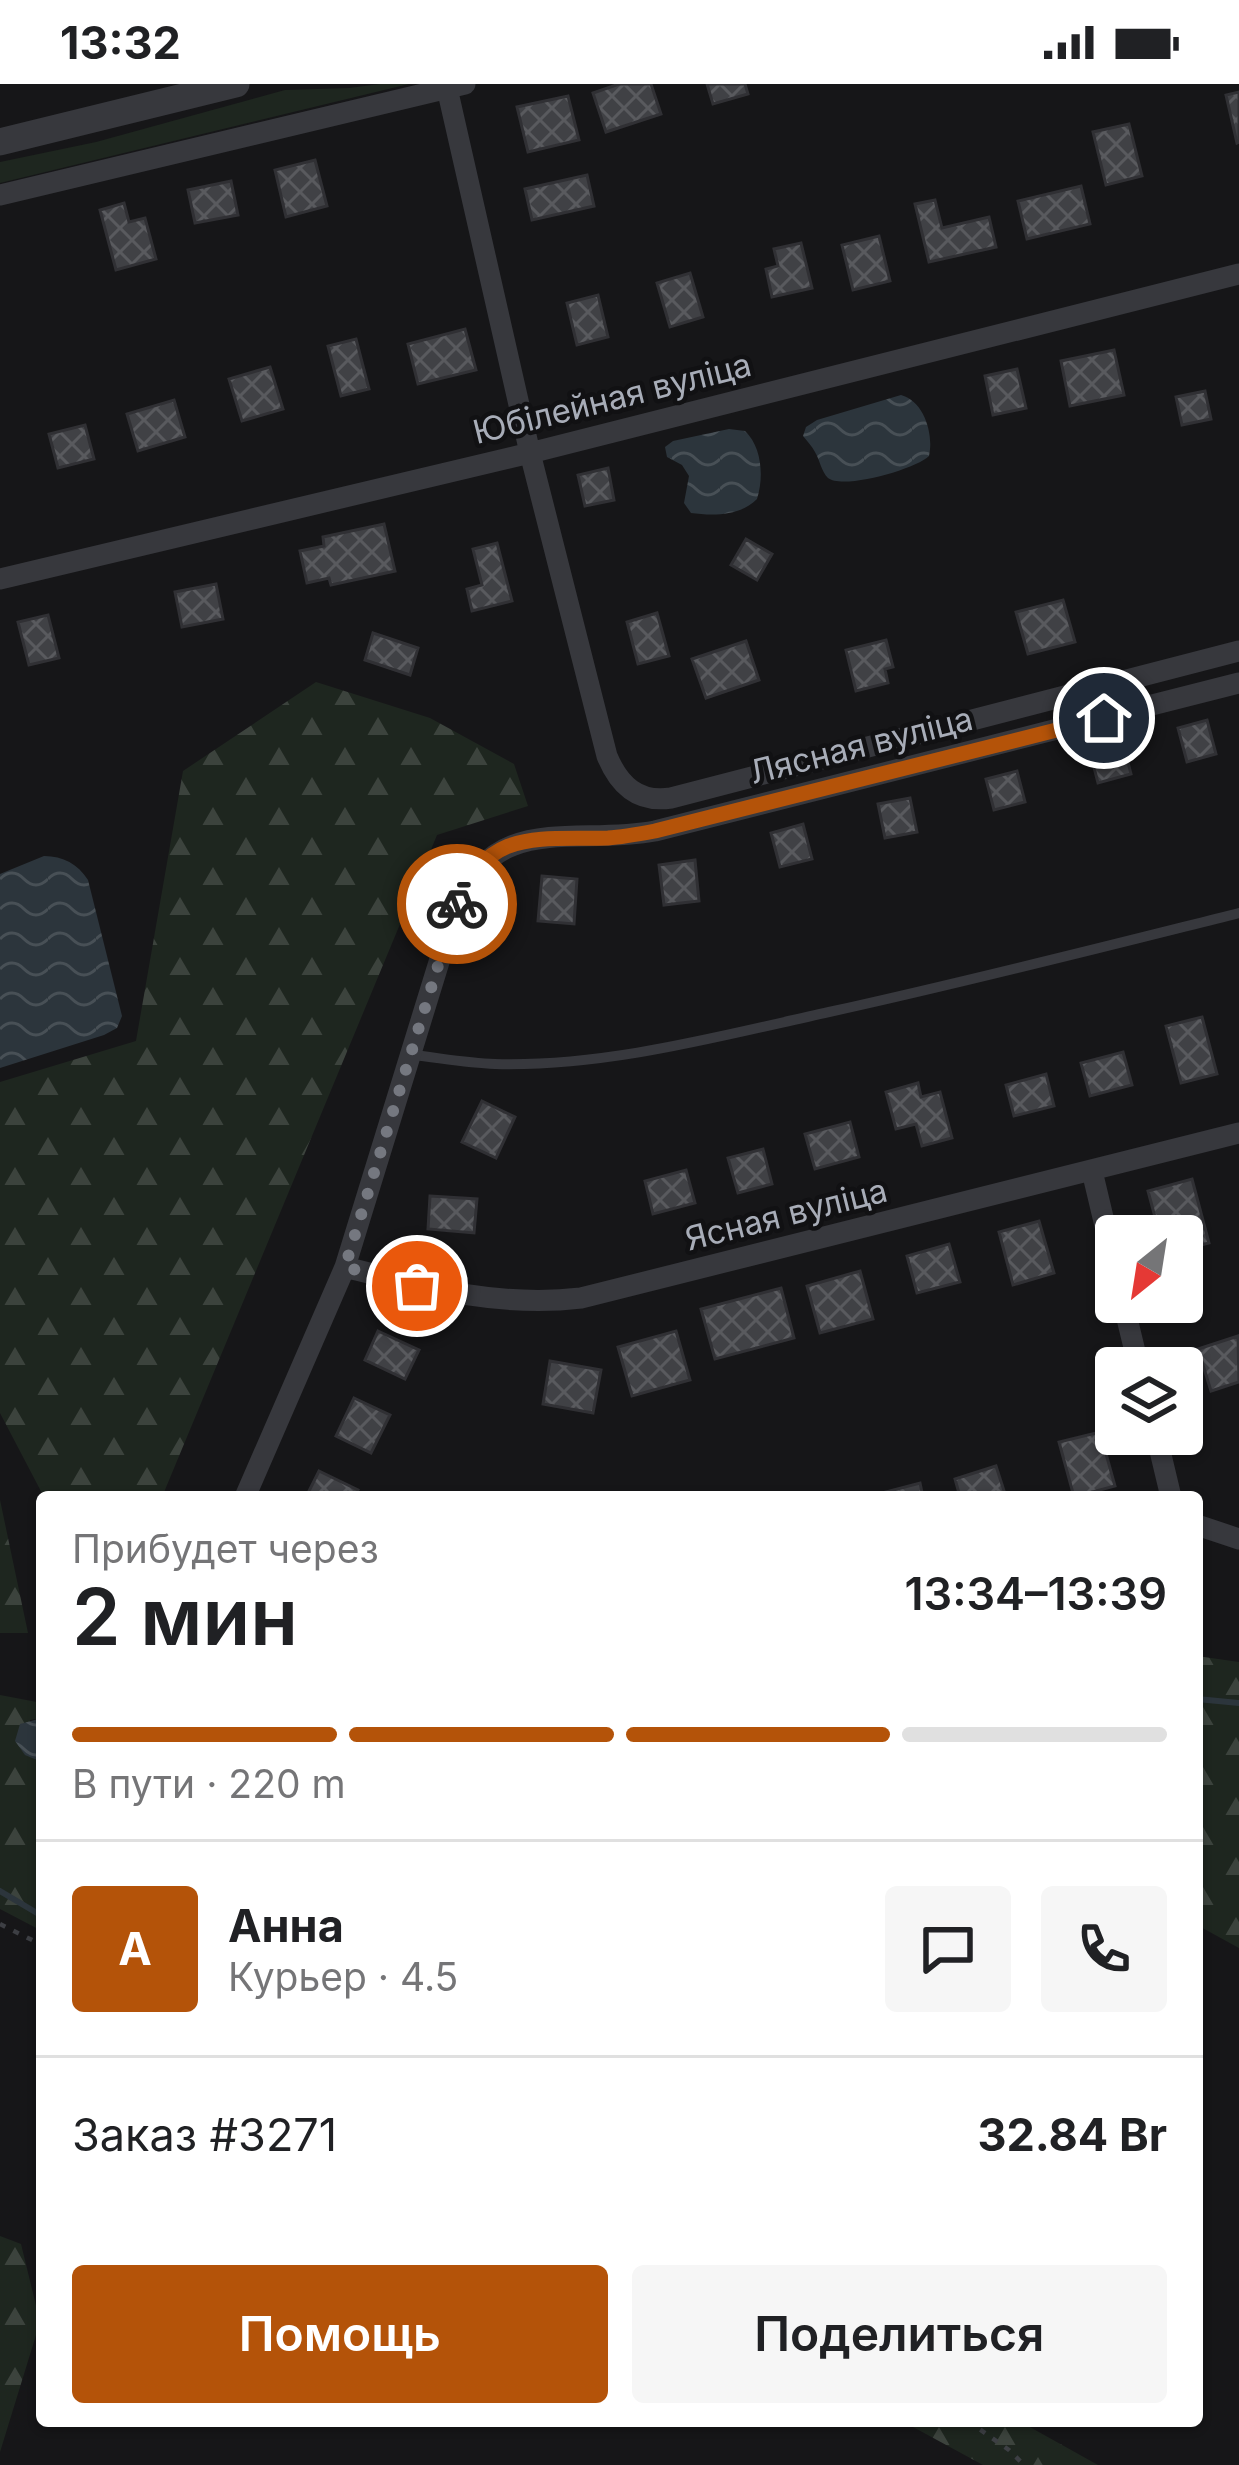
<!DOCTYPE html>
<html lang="ru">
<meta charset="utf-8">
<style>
:root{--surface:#fff;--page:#f6f6f6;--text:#202124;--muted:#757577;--line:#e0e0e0;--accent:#b45309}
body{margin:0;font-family:Inter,sans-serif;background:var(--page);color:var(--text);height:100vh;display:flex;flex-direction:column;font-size:45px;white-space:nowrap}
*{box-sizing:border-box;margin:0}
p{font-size:39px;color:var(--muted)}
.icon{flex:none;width:66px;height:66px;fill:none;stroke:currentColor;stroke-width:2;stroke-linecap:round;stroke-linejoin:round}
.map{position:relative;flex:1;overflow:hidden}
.details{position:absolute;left:36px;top:1407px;width:1167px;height:936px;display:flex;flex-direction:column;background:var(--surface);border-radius:12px;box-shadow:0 3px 9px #0004}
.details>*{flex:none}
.needle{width:78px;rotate:210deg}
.controls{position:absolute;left:1095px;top:1131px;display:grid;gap:24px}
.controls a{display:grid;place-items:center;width:108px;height:108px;border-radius:12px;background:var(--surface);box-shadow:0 3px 9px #0004;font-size:60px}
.pin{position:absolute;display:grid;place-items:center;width:102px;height:102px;color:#fff;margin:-51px;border:6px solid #fff;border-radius:50%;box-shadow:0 3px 12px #0007}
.courier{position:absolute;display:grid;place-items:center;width:120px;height:120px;margin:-60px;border:9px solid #b45309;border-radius:50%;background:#fff;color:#222;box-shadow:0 3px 15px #0007}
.summary em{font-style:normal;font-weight:600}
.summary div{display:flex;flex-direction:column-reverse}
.summary{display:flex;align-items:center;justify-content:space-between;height:204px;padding:0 36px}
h1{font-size:78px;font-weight:600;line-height:90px}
.bar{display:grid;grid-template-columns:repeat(4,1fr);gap:18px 12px;align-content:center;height:144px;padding:0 36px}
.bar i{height:15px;border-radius:9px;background:var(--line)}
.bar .active{background:var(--accent)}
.bar p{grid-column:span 4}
.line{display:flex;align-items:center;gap:30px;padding:0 36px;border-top:3px solid var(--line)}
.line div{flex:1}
.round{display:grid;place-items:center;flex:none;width:126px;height:126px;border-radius:12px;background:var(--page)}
.primary-button{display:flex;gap:24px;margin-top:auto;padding:24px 36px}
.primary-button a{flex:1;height:138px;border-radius:12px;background:var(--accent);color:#fff;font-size:48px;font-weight:600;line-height:138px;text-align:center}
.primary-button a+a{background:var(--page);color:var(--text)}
.status{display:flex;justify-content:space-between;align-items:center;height:84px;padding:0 60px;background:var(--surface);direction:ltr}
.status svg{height:33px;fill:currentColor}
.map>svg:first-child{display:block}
.green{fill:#1e261f}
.forest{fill:url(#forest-firs)}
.water{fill:url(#water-waves)}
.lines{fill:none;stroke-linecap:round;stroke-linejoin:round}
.stream{stroke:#2c353c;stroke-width:6}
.building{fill:url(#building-cross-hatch);stroke:#303034;stroke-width:3}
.path{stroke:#3d3f44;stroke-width:4.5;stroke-dasharray:6 9;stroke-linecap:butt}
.service{stroke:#37383d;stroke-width:10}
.minor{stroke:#37383d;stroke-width:21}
.tertiary{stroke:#37383d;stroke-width:27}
.done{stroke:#757880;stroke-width:12;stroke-dasharray:0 21.6}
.route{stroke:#b45309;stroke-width:15}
.labels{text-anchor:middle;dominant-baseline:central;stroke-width:9;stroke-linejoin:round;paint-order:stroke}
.street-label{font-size:33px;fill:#a8adb8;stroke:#111113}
</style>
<div class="status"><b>13:32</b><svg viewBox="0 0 49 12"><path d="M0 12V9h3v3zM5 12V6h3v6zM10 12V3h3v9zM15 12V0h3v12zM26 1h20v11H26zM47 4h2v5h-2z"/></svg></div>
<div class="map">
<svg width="1239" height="2381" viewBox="0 0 1239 2381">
<defs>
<pattern id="forest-firs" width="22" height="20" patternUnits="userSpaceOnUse" patternTransform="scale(3)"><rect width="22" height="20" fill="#1e261f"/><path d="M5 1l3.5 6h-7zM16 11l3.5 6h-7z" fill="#3c433d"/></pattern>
<pattern id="water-waves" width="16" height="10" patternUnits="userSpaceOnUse" patternTransform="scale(3)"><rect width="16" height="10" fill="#2c353c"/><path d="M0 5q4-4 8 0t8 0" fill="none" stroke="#485056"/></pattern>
<pattern id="building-cross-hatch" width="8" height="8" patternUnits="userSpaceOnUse" patternTransform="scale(3)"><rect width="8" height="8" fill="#404145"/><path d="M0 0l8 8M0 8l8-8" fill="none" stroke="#595a5e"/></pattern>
</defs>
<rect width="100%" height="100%" fill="#161618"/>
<path class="green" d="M380 0H409L0 99V78L96 58 285 6 349 4Z"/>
<path class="forest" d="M316 598 430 634 514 680 528 722 437 751 162 1413H44L0 1329V998L136 957 183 687Z
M0 1416 28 1549H0Z
M1197 1572 1239 1578V1864L1197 1841Z
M0 1611 42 1619V1634L30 1636 35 1675 42 1678V1847L0 1825Z
M0 2152 21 2160 40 2238 0 2368Z
M902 2337H1019L1098 2381H983Z"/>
<path class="water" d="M901 311C924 317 934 350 929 372 916 385 843 406 828 394 821 387 820 376 815 368 812 362 807 357 803 352L806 343 817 336Z
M729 345 745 347C762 363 764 393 757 415 740 432 714 432 691 429L684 419 689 392 682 381 667 373 665 363 673 357Z
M44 772C63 772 78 780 88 796L122 932 117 944 104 951 0 984V790Z
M42 1634V1678L25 1671 15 1657 20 1640Z"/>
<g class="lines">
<path class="stream" d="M1197 1615 1239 1619
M0 1807 42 1832"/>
</g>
<path class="building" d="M619 0H651L661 30 606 48 593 9Z
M707 0H745L748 10 713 20Z
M1239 8V58L1237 59 1226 11Z
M568 12 579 56 528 68 517 23Z
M1129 40 1142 92 1106 101 1093 48Z
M315 76 327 122 286 133 275 86Z
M587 91 594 122 532 136 525 105Z
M231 97 238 131 195 139 188 106Z
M1081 102 1090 140 1027 155 1018 117Z
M935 116 942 144 989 133 996 163 929 178 915 120Z
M124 119 129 138 145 134 156 175 116 186 100 126Z
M879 152 890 197 853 206 842 161Z
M801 159 812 204 772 213 766 185 778 182 774 165Z
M690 189 703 233 670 243 657 199Z
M598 211 608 253 577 261 567 219Z
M465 245 476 286 418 300 408 260Z
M356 255 369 305 341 312 328 262Z
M1114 266 1124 311 1070 322 1061 277Z
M270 283 283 325 242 337 229 295Z
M1017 285 1026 324 993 331 985 292Z
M1205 307 1211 335 1182 341 1176 313Z
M174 316 185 353 138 367 127 330Z
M85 341 94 375 58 384 49 350Z
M608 384 614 416 585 422 578 391Z
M384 440 395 487 331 501 329 494 307 499 300 467 324 462 323 453Z
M746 455 772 470 757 496 731 481Z
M497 459 512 517 472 527 467 505 482 501 473 465Z
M216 500 223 535 182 543 175 508Z
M1063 516 1075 558 1028 570 1016 528Z
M657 529 669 572 638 580 627 538Z
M48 531 59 574 29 581 18 538Z
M373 549 418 564 410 591 365 576Z
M886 556 893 583 885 585 888 599 856 607 846 566Z
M746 557 759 596 706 614 692 575Z
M1207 636 1216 670 1187 678 1178 644Z
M1122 655 1131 690 1098 699 1089 664Z
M1017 687 1025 718 994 726 986 695Z
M910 714 917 748 885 754 878 720Z
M803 740 812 775 780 783 771 749Z
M695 776 699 817 664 821 659 781Z
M542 792 577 795 574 840 538 837Z
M1202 933 1217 990 1181 999 1166 942Z
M1123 968 1132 1001 1090 1012 1081 979Z
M1046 990 1054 1022 1014 1032 1006 1001Z
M918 999 921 1013 940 1008 952 1054 922 1062 916 1040 896 1045 886 1008Z
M482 1017 515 1033 496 1074 462 1058Z
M850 1038 859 1073 815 1085 805 1050Z
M763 1065 772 1100 738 1109 728 1074Z
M686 1086 695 1119 653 1130 645 1097Z
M1192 1095 1209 1159 1182 1166V1152H1160L1148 1107Z
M430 1112 477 1115 474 1149 428 1145Z
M1039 1137 1054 1189 1013 1201 999 1148Z
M949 1160 960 1198 917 1209 907 1172Z
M860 1187 873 1235 820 1249 807 1202Z
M781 1204 794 1254 715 1275 701 1225Z
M378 1247 419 1266 405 1295 365 1276Z
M676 1247 690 1296 632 1312 618 1263Z
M1238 1252 1239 1298 1211 1307 1198 1265Z
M550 1277 601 1286 593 1329 543 1320Z
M354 1314 390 1331 371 1369 336 1352Z
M1100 1348 1115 1402 1074 1413 1059 1358Z
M996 1382 1006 1413H960L955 1395Z
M319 1387 358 1406 355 1413H306Z
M920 1399 923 1413H879L878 1410Z"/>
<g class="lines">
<path class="path" d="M0 1840 42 1861
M968 2337 1009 2366 1024 2381"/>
<path class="service" d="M413 971C440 974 467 979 495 980 607 983 720 952 829 928 966 898 1103 863 1239 829"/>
<path class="minor" d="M447 4 530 369 607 672C619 701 638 719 671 714L1239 567
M0 111 465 0
M0 495 530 369 1239 190
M1092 1087 1116 1188
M345 1183C424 1203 499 1224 581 1214L1239 1049
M1123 1218 1139 1284
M1156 1350 1171 1413
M245 1413 345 1183 456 823C495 727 574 762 655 747L1239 599
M1197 1441 1239 1455"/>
<path class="tertiary" d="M0 58 236 0"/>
</g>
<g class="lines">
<path class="done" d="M417 1202 345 1183 457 820"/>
<path class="route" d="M457 820C488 743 540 756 608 754 623 753 639 750 655 747L1104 634"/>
</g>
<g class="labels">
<g class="street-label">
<text transform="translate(612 314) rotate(-14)">Юбілейная вуліца</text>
<text transform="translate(861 661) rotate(-14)">Лясная вуліца</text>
<text transform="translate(786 1130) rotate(-14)">Ясная вуліца</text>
</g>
</g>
</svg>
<div class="controls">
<a><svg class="needle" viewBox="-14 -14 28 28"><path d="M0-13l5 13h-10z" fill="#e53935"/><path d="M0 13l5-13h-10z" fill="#757577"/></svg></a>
<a><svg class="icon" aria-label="layers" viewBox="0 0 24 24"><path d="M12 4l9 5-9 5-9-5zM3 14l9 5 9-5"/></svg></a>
</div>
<div class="pin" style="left:417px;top:1202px;background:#ea580c"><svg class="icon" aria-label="bag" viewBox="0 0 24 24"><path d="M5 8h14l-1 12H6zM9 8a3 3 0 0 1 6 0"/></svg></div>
<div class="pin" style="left:1104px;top:634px;background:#1f2937"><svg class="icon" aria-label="home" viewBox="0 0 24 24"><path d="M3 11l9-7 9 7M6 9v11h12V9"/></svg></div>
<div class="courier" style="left:457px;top:820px"><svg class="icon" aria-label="bike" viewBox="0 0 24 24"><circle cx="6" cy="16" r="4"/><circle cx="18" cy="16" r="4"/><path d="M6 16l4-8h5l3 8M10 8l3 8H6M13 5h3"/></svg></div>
<section class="details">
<div class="summary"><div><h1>2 мин</h1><p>Прибудет через</p></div><em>13:34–13:39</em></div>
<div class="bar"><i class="active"></i><i class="active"></i><i class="active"></i><i></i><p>В пути · 220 m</p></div>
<div class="line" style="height:216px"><b class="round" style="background:var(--accent);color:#fff">А</b><div><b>Анна</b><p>Курьер · 4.5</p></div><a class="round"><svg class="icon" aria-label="chat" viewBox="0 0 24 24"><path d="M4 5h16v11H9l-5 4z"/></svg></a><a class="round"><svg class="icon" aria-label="phone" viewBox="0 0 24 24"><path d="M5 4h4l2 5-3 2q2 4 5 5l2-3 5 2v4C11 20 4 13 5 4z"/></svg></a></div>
<div class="line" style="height:156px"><div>Заказ #3271</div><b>32.84 Br</b></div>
<div class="primary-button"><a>Помощь</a><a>Поделиться</a></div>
</section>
</div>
